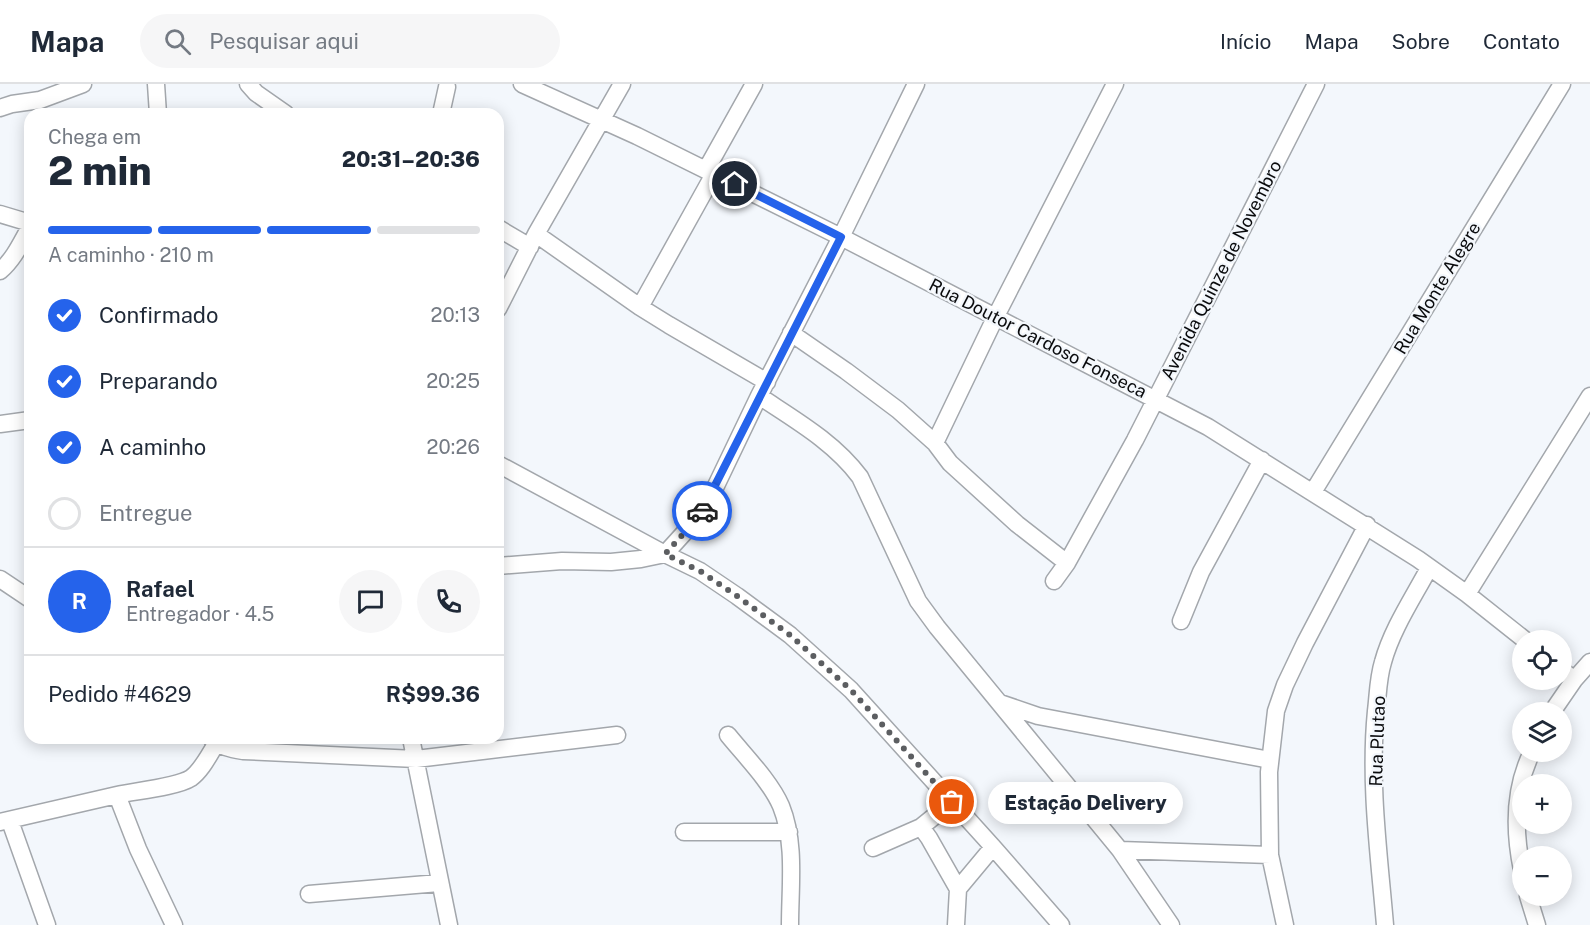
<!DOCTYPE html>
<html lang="pt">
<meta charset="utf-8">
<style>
:root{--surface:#fff;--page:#f6f6f7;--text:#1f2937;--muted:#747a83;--line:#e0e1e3;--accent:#2563eb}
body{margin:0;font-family:"Public Sans",sans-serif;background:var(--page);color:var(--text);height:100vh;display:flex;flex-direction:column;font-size:22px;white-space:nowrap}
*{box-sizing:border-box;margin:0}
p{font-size:20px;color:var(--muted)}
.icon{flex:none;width:33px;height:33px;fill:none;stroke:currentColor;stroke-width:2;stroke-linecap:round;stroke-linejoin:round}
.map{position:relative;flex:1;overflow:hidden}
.drawer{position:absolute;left:24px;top:24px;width:480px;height:636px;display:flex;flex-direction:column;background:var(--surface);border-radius:18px;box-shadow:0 3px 15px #0003}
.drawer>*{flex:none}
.controls{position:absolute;left:1512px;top:546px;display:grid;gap:12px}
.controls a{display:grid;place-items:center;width:60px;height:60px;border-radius:50%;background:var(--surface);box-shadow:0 3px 15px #0003;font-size:30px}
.pin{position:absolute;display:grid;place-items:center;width:51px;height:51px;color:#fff;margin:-26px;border:3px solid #fff;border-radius:50%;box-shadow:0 2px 6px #0007}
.courier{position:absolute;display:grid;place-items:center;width:60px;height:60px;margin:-30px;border:4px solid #2563eb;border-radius:50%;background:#fff;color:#222;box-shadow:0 2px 8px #0007}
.bubble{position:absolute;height:42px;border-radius:21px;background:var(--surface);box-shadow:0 3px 15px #0003;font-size:20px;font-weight:800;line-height:42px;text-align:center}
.head em{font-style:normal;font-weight:800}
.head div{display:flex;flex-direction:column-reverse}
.head{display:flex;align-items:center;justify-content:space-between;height:102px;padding:0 24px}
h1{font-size:39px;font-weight:800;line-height:45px}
.bar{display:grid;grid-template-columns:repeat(4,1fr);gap:9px 6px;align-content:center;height:72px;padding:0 24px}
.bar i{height:8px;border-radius:4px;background:var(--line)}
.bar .selected{background:var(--accent)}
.bar p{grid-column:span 4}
.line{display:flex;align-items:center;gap:15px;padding:0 24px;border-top:2px solid var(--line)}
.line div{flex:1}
.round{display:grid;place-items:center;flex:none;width:63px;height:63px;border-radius:32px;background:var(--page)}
ol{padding:0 24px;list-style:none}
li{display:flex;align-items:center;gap:18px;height:66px}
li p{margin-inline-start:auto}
li .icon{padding:6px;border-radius:50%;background:var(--accent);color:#fff;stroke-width:4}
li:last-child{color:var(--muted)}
li i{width:33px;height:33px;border:3px solid var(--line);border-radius:50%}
header{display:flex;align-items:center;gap:36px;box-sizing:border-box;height:84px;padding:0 30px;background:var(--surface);border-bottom:2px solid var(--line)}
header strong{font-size:28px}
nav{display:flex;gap:33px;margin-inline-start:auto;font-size:21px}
.search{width:420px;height:54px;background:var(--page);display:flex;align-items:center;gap:15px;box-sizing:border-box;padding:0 21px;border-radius:33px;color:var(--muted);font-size:22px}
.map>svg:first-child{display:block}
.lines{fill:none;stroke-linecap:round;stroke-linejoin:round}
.minor-casing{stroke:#a3a7ac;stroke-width:19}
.minor{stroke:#fff;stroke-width:16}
.done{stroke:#5c5e61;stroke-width:6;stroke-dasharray:0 10.8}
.route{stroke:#2563eb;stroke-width:8}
.labels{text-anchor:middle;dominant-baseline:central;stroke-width:4.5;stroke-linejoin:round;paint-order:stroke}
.street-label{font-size:18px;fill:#0a0b0d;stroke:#f3f7fc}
</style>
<header>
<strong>Mapa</strong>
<div class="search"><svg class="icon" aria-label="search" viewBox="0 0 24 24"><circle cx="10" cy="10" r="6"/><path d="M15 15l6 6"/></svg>Pesquisar aqui</div>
<nav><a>Início</a><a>Mapa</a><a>Sobre</a><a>Contato</a></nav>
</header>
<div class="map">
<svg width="1590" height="841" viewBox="0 0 1590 841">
<rect width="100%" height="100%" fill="#f3f7fc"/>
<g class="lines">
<defs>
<path id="minor" d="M156 0 158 30
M248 0 256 9 286 30
M522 0 637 52 841 153 1208 343 1418 475 1467 510 1525 556
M0 24 12 20 40 16 83 0
M441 30 447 3
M706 86 754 0
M0 130 30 139
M498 144 530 163
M536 150 640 223 669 241 767 298
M0 187C14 175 21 159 30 143
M640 223 714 90
M498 225 536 150 622 0
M791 249 846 287 898 326 935 359 950 379 1017 440 1067 479
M759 312C795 336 834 358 860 393L918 517 937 543 1120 766 1171 841
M0 340 30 336
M935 359 996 232 1115 0
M498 380 665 470 700 487 737 512 790 551 851 606 993 763 1061 841
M1313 408 1562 0
M498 482 562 477 611 478 641 475 665 470 694 438 704 424 713 408 759 312 841 153 916 0
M0 495 30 515
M1054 497 1067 479 1135 356 1316 0
M1467 510 1590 312
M1181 537 1201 488 1262 376
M1562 586 1574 596
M1000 619 1038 632 1270 676
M1552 628 1574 596 1590 578
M728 651C745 672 770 697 781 722 796 759 790 802 790 841
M211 654C220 663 231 665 243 667L416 675 617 651
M411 654 449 841
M117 711C135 707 177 703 191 694 202 686 209 671 216 660
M10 737 47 841
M0 738 117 711 138 765 174 841
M921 743 929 754 958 805 993 763
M684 748H789
M873 764 921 743 952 718
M1120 766 1270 771
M1522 786C1514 747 1514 704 1532 668
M309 810 439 799
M1528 812 1537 841
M956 841 958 805
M1285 841 1270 771 1269 688 1276 627 1285 601 1305 559 1367 441
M1385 841C1379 770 1369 699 1376 627 1378 611 1378 594 1383 578 1392 545 1413 514 1429 484"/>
</defs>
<use href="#minor" class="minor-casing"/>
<use href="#minor" class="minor"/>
</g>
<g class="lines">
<path class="done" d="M702 427 694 438 665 470 700 487 737 512 790 551 851 606 952 718"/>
<path class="route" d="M702 427 841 153 735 100"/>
</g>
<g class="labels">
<g class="street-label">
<text transform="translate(1221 186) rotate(-63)">Avenida Quinze de Novembro</text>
<text transform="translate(1437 204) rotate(-59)">Rua Monte Alegre</text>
<text transform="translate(1038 254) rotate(27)">Rua Doutor Cardoso Fonseca</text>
<text transform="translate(1377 657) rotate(-88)">Rua Plutao</text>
</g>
</g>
</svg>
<div class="controls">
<a><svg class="icon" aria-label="locate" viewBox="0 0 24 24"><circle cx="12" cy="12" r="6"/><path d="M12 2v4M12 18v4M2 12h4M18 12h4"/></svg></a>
<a><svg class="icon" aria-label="layers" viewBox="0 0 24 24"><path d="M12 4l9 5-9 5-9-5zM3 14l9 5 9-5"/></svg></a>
<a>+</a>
<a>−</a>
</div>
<div class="pin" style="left:952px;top:718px;background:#ea580c"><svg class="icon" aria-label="bag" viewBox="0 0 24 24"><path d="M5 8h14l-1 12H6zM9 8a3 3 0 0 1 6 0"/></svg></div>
<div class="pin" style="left:735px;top:100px;background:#1f2937"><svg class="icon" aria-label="home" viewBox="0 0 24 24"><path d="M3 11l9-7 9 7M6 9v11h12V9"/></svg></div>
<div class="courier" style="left:702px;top:427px"><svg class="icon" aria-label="car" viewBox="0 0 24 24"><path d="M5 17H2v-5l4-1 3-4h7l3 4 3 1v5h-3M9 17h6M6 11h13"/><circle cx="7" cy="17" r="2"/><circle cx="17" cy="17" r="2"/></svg></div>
<div class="bubble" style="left:988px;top:698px;width:195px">Estação Delivery</div>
<section class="drawer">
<div class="head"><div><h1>2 min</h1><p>Chega em</p></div><em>20:31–20:36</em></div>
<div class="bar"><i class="selected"></i><i class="selected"></i><i class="selected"></i><i></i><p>A caminho · 210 m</p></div>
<ol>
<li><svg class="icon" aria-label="check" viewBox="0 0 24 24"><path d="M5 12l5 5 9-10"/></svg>Confirmado<p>20:13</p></li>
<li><svg class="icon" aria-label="check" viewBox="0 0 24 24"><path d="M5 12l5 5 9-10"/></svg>Preparando<p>20:25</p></li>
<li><svg class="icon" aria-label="check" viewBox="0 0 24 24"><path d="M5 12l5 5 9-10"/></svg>A caminho<p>20:26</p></li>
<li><i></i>Entregue</li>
</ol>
<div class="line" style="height:108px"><b class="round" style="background:var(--accent);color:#fff">R</b><div><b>Rafael</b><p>Entregador · 4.5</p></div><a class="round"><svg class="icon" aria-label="chat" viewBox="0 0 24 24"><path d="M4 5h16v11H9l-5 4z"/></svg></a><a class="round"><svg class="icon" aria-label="phone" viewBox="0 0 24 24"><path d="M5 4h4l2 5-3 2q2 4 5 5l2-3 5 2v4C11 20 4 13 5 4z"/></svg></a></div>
<div class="line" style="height:78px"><div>Pedido #4629</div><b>R$99.36</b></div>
</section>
</div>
